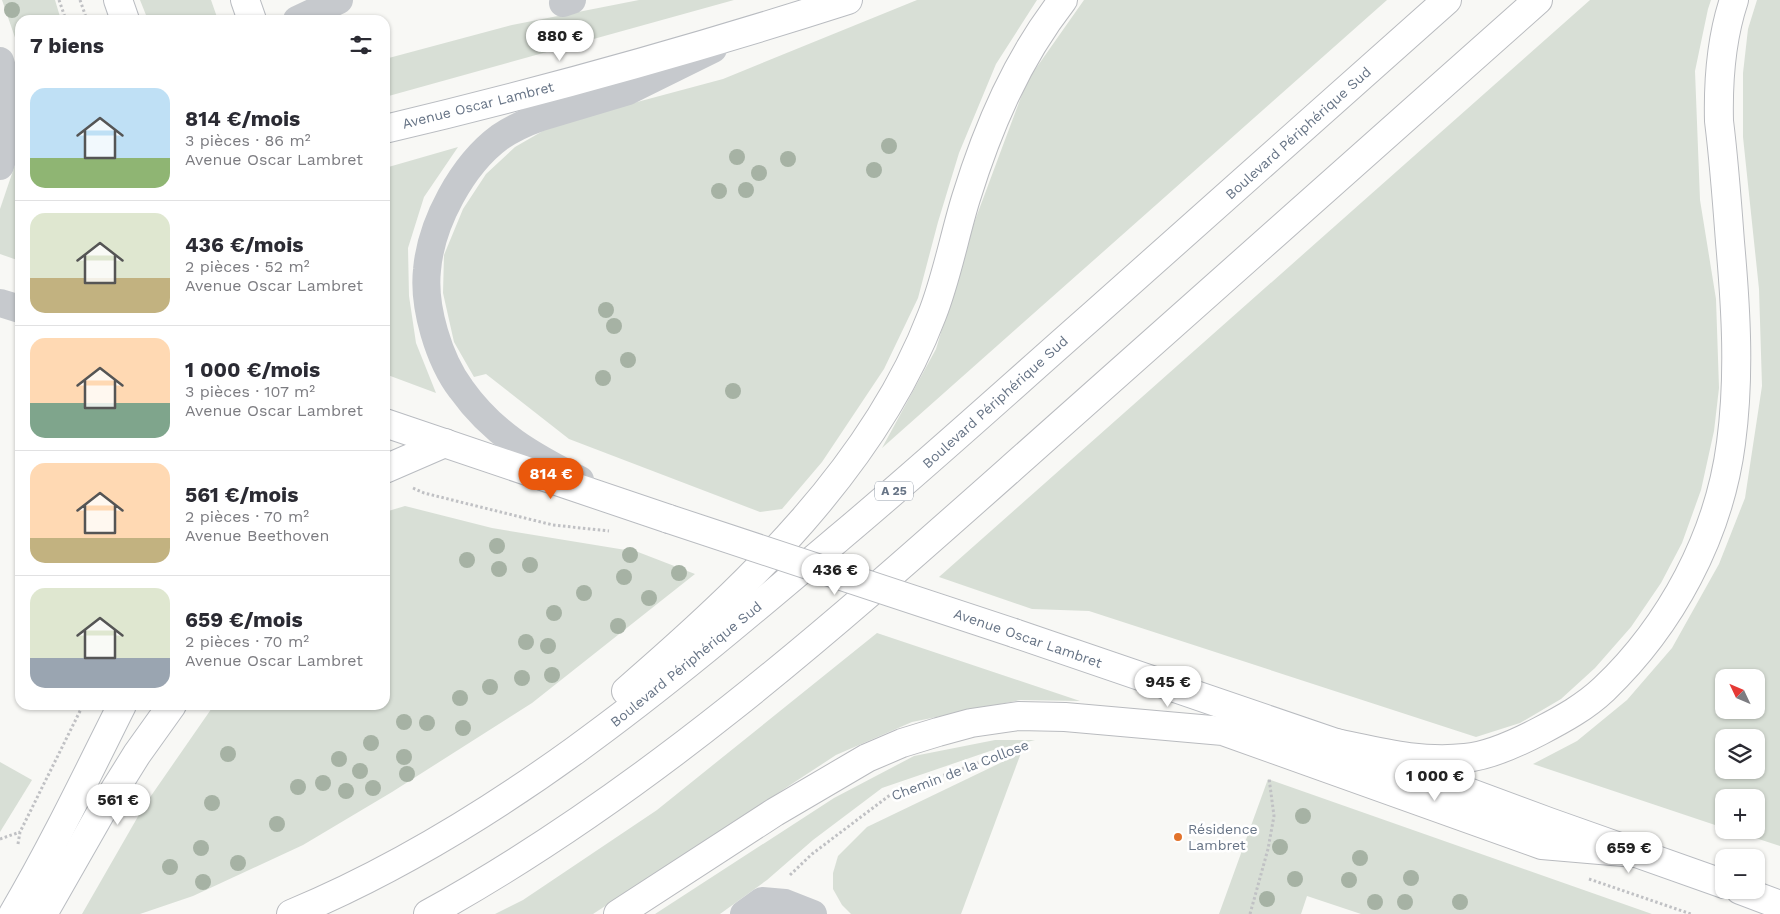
<!DOCTYPE html>
<html lang="fr">
<meta charset="utf-8">
<style>
:root{--surface:#fff;--page:#f2f2f3;--text:#2b2b33;--muted:#7c7c81;--line:#e1e1e2;--accent:#ea580c}
body{margin:0;font-family:"Work Sans",sans-serif;background:var(--page);color:var(--text);height:100vh;display:flex;flex-direction:column;font-size:19px;white-space:nowrap}
*{box-sizing:border-box;margin:0}
p{font-size:16px;color:var(--muted)}
.icon{flex:none;width:28px;height:28px;fill:none;stroke:currentColor;stroke-width:2;stroke-linecap:round;stroke-linejoin:round}
.map{position:relative;flex:1;overflow:hidden}
.panel{position:absolute;left:15px;top:15px;width:375px;height:695px;display:flex;flex-direction:column;background:var(--surface);border-radius:15px;box-shadow:0 1px 4px #0004}
.panel>*{flex:none}
.needle{width:32px;rotate:314deg}
.buttons{position:absolute;left:1715px;top:669px;display:grid;gap:10px}
.buttons a{display:grid;place-items:center;width:50px;height:50px;border-radius:10px;background:var(--surface);box-shadow:0 1px 4px #0004;font-size:25px}
.price{position:absolute;translate:-50% -42px;padding:0 11px;border-radius:18px;background:#fff;color:#222;font-size:16px;line-height:32px;filter:drop-shadow(0 1px 2px #0008)}
.price::after{content:'';position:absolute;left:50%;top:30px;width:15px;height:11px;margin-left:-8px;background:inherit;clip-path:polygon(0 0,100% 0,50% 100%)}
.price.on{background:var(--accent);color:#fff}
ul{padding:0;list-style:none}
li{display:flex;align-items:center;gap:15px;height:125px;padding:0 15px}
li+li{border-top:1px solid var(--line)}
li span{display:grid;place-items:center;flex:none;width:140px;height:100px;border-radius:15px;color:#555}
li>.icon{margin-inline-start:auto}
span .icon{width:60px;height:60px;fill:#fffc;stroke-width:1}
li b{font-size:21px}
h2{display:flex;justify-content:space-between;align-items:center;height:60px;padding:0 15px;font-size:21px}
.map>svg:first-child{display:block}
.green{fill:#d8dfd6;fill-rule:evenodd}
.lines{fill:none;stroke-linecap:round;stroke-linejoin:round}
.major-casing{stroke:#b9bcc1;stroke-width:30}
.highway-casing{stroke:#b9bbbf;stroke-width:30}
.path{stroke:#c0c1c4;stroke-width:3;stroke-dasharray:2.5 2.5;stroke-linecap:butt}
.minor{stroke:#c6c9cd;stroke-width:28}
.major{stroke:#fff;stroke-width:28}
.highway{stroke:#fff;stroke-width:28}
.major-bridge-casing{stroke:#b9bcc1;stroke-width:30;stroke-linecap:butt}
.major-bridge{stroke:#fff;stroke-width:28}
.tree{fill:#a6b2a4}
.poi-dot{fill:#e2732b;stroke:#fff;stroke-width:2}
.labels{text-anchor:middle;dominant-baseline:central;stroke-width:5;stroke-linejoin:round;paint-order:stroke}
.shield{fill:#fff;stroke:#959eaa;stroke-width:1}
.shield-label{font-size:12px;font-weight:bold;fill:#677486}
.street-label{font-size:14px;fill:#677486;stroke:#fff}
.poi-label{font-size:14px;fill:#677486;stroke:#fff;text-anchor:start}
</style>
<div class="map">
<svg width="1780" height="914" viewBox="0 0 1780 914">
<rect width="100%" height="100%" fill="#f8f8f5"/>
<!-- green -->
<g class="green">
<polygon points="2,0 55,0 61,20 20,20 20,52"/>
<polygon points="140,0 211,0 218,20 148,20"/>
<polygon points="639,0 734,0 385,97 385,59 512,25"/>
<polygon points="917,0 1037,0 996,64 959,153 938,222 918,298 884,369 822,462 782,509 760,512 569,439 486,374 474,377 454,342 443,293 444,255 463,209 486,174 515,147 555,124 723,79"/>
<polygon points="1084,0 1387,0 882,448 936,349 974,223 1027,81"/>
<polygon points="1590,0 1711,0 1708,9 1695,71 1700,200 1716,299 1719,388 1714,431 1701,490 1682,543 1661,583 1631,627 1595,668 1561,699 1520,723 1476,737 1089,611 1032,609 939,577"/>
<path d="M1757 0H1780V846L1731 830H1756V798H1724V828L1533 764 1577 741 1627 700 1672 648 1719 564 1745 498 1762 386 1759 289 1743 137V73L1748 29ZM1724 678H1756V710H1724ZM1724 738H1756V770H1724Z"/>
<polygon points="458,147 424,197 408,248 409,296 416,343 436,393 385,374 385,168"/>
<polygon points="20,150 20,261 0,254 0,209"/>
<polygon points="405,506 492,528 638,552 695,574 532,703 392,792 303,845 193,896 140,914 82,914 144,806 214,705 385,705 385,512"/>
<polygon points="877,633 1080,701 1020,700 912,722 836,755 593,914 495,914 523,900 657,810"/>
<polygon points="995,740 1035,740 990,751 882,788 813,840 767,880 720,914 655,914 834,798 914,756"/>
<polygon points="1021,753 961,914 851,914 842,905 833,889 833,873 838,856 867,827"/>
<polygon points="0,762 32,780 0,832"/>
<polygon points="1268,779 1652,914 1361,914 1307,896 1301,914 1219,914"/>
</g>
<g class="lines">
<defs>
<g id="major">
<polyline points="118,0 125,20"/>
<polyline points="245,0 252,20"/>
<path d="M385 129C541 92 695 49 848 0"/>
<polyline points="385,423 669,519"/>
<polyline points="385,469 445,443"/>
<polyline points="1014,633 1336,743 1549,822 1724,884"/>
<polyline points="1740,890 1780,905"/>
<path d="M13 914C53 846 87 775 122 705"/>
<polyline points="43,914 104,807 137,754 172,705"/>
</g>
<g id="highway">
<path d="M626 691C746 587 874 467 932 315 947 277 954 237 966 198 988 127 1017 59 1063 0"/>
<path d="M1336 743C1380 752 1420 763 1465 758 1489 756 1519 742 1540 731 1563 719 1585 707 1604 689 1671 625 1719 536 1731 443 1740 376 1736 309 1730 242 1727 201 1724 161 1719 121 1718 80 1721 39 1734 0"/>
<path d="M291 914C498 828 671 680 840 537 926 465 1008 390 1092 316 1210 211 1329 105 1447 0"/>
<path d="M428 914C649 792 837 623 1024 457 1195 305 1367 152 1538 0"/>
<polyline points="618,914 775,812 867,758 902,743 938,732 971,723 1018,716 1065,717 1223,731 1542,845 1635,853"/>
</g>
</defs>
<!-- major casing -->
<use href="#major" class="major-casing"/>
<!-- highway casing -->
<use href="#highway" class="highway-casing"/>
<!-- path -->
<g class="path">
<polyline points="59,0 66,20"/>
<polyline points="80,0 87,20"/>
<polyline points="413,488 424,493 553,525 609,531"/>
<polyline points="0,839 20,832"/>
<polyline points="18,844 20,832 83,705"/>
<polyline points="790,875 812,854 890,795 1024,746"/>
<polyline points="1589,879 1691,914"/>
<polyline points="1250,914 1268,849 1274,816 1269,778"/>
</g>
<!-- minor -->
<g class="minor">
<polyline points="563,3 572,0"/>
<polyline points="297,20 339,0"/>
<path d="M0 61C13 99 14 128 0 166"/>
<polyline points="0,303 20,309"/>
<path d="M580 480C532 456 493 434 461 389 439 360 423 307 427 270 431 223 462 165 500 137 513 128 527 122 541 117L628 91 713 49"/>
<polyline points="744,914 762,901 785,903 813,914"/>
</g>
<!-- major -->
<use href="#major" class="major"/>
<!-- highway -->
<use href="#highway" class="highway"/>
<defs>
<polyline id="major-bridge" points="669,519 1014,633"/>
</defs>
<!-- major-bridge casing -->
<use href="#major-bridge" class="major-bridge-casing"/>
<!-- major-bridge -->
<use href="#major-bridge" class="major-bridge"/>
</g>
<!-- trees -->
<g class="tree">
<circle cx="12" cy="10" r="8"/>
<circle cx="889" cy="146" r="8"/>
<circle cx="737" cy="157" r="8"/>
<circle cx="788" cy="159" r="8"/>
<circle cx="874" cy="170" r="8"/>
<circle cx="759" cy="173" r="8"/>
<circle cx="746" cy="190" r="8"/>
<circle cx="719" cy="191" r="8"/>
<circle cx="606" cy="310" r="8"/>
<circle cx="614" cy="326" r="8"/>
<circle cx="628" cy="360" r="8"/>
<circle cx="603" cy="378" r="8"/>
<circle cx="733" cy="391" r="8"/>
<circle cx="497" cy="546" r="8"/>
<circle cx="630" cy="555" r="8"/>
<circle cx="467" cy="560" r="8"/>
<circle cx="530" cy="565" r="8"/>
<circle cx="499" cy="569" r="8"/>
<circle cx="679" cy="573" r="8"/>
<circle cx="624" cy="577" r="8"/>
<circle cx="584" cy="593" r="8"/>
<circle cx="649" cy="598" r="8"/>
<circle cx="554" cy="613" r="8"/>
<circle cx="618" cy="626" r="8"/>
<circle cx="526" cy="642" r="8"/>
<circle cx="548" cy="646" r="8"/>
<circle cx="552" cy="675" r="8"/>
<circle cx="522" cy="678" r="8"/>
<circle cx="490" cy="687" r="8"/>
<circle cx="460" cy="698" r="8"/>
<circle cx="404" cy="722" r="8"/>
<circle cx="427" cy="723" r="8"/>
<circle cx="463" cy="728" r="8"/>
<circle cx="371" cy="743" r="8"/>
<circle cx="228" cy="754" r="8"/>
<circle cx="404" cy="757" r="8"/>
<circle cx="339" cy="759" r="8"/>
<circle cx="360" cy="771" r="8"/>
<circle cx="407" cy="774" r="8"/>
<circle cx="323" cy="783" r="8"/>
<circle cx="298" cy="787" r="8"/>
<circle cx="373" cy="788" r="8"/>
<circle cx="346" cy="791" r="8"/>
<circle cx="212" cy="803" r="8"/>
<circle cx="1303" cy="816" r="8"/>
<circle cx="277" cy="824" r="8"/>
<circle cx="1280" cy="847" r="8"/>
<circle cx="201" cy="848" r="8"/>
<circle cx="1360" cy="858" r="8"/>
<circle cx="238" cy="863" r="8"/>
<circle cx="170" cy="867" r="8"/>
<circle cx="1411" cy="878" r="8"/>
<circle cx="1295" cy="879" r="8"/>
<circle cx="1349" cy="880" r="8"/>
<circle cx="203" cy="882" r="8"/>
<circle cx="1267" cy="899" r="8"/>
<circle cx="1375" cy="902" r="8"/>
<circle cx="1405" cy="902" r="8"/>
<circle cx="1460" cy="902" r="8"/>
</g>
<!-- markers -->
<circle class="poi-dot" cx="1178" cy="837" r="5"/>
<g class="labels">
<!-- shield labels -->
<rect class="shield" x="875" y="481.5" width="38" height="19" rx="4"/>
<g class="shield-label">
<text x="894" y="491">A 25</text>
</g>
<!-- street labels -->
<g class="street-label">
<text transform="translate(478 105) rotate(-14)">Avenue Oscar Lambret</text>
<text transform="translate(1298 133) rotate(-42)">Boulevard Périphérique Sud</text>
<text transform="translate(995 402) rotate(-42)">Boulevard Périphérique Sud</text>
<text transform="translate(1028 638) rotate(19)">Avenue Oscar Lambret</text>
<text transform="translate(686 664) rotate(-39)">Boulevard Périphérique Sud</text>
<text transform="translate(960 770) rotate(-21)">Chemin de la Collose</text>
</g>
<!-- poi labels -->
<g class="poi-label">
<text x="1188" y="829">Résidence<tspan x="1188" dy="16">Lambret</tspan></text>
</g>
</g>
</svg>
<div class="buttons">
<a><svg class="needle" viewBox="-14 -14 28 28"><path d="M0-13l5 13h-10z" fill="#e53935"/><path d="M0 13l5-13h-10z" fill="#7c7c81"/></svg></a>
<a><svg class="icon" aria-label="layers" viewBox="0 0 24 24"><path d="M12 4l9 5-9 5-9-5zM3 14l9 5 9-5"/></svg></a>
<a>+</a>
<a>−</a>
</div>
<b class="price" style="left:560px;top:62px">880 €</b>
<b class="price on" style="left:551px;top:500px">814 €</b>
<b class="price" style="left:835px;top:596px">436 €</b>
<b class="price" style="left:1168px;top:708px">945 €</b>
<b class="price" style="left:1435px;top:802px">1 000 €</b>
<b class="price" style="left:118px;top:826px">561 €</b>
<b class="price" style="left:1629px;top:874px">659 €</b>
<section class="panel">
<h2>7 biens<svg class="icon" aria-label="filters" viewBox="0 0 24 24"><path d="M4 7h16M4 17h16"/><circle cx="9" cy="7" r="2"/><circle cx="15" cy="17" r="2"/></svg></h2>
<ul>
<li><span style="background:linear-gradient(#bfe0f5 70%,#8fb573 0)"><svg class="icon" aria-label="home" viewBox="0 0 24 24"><path d="M3 11l9-7 9 7M6 9v11h12V9"/></svg></span><div><b>814 €/mois</b><p>3 pièces · 86 m²</p><p>Avenue Oscar Lambret</p></div></li>
<li><span style="background:linear-gradient(#dfe7d0 65%,#c2b280 0)"><svg class="icon" aria-label="home" viewBox="0 0 24 24"><path d="M3 11l9-7 9 7M6 9v11h12V9"/></svg></span><div><b>436 €/mois</b><p>2 pièces · 52 m²</p><p>Avenue Oscar Lambret</p></div></li>
<li><span style="background:linear-gradient(#ffd9b3 65%,#7fa58c 0)"><svg class="icon" aria-label="home" viewBox="0 0 24 24"><path d="M3 11l9-7 9 7M6 9v11h12V9"/></svg></span><div><b>1 000 €/mois</b><p>3 pièces · 107 m²</p><p>Avenue Oscar Lambret</p></div></li>
<li><span style="background:linear-gradient(#ffd9b3 75%,#c2b280 0)"><svg class="icon" aria-label="home" viewBox="0 0 24 24"><path d="M3 11l9-7 9 7M6 9v11h12V9"/></svg></span><div><b>561 €/mois</b><p>2 pièces · 70 m²</p><p>Avenue Beethoven</p></div></li>
<li><span style="background:linear-gradient(#dfe7d0 70%,#9aa5b1 0)"><svg class="icon" aria-label="home" viewBox="0 0 24 24"><path d="M3 11l9-7 9 7M6 9v11h12V9"/></svg></span><div><b>659 €/mois</b><p>2 pièces · 70 m²</p><p>Avenue Oscar Lambret</p></div></li>
</ul>
</section>
</div>
